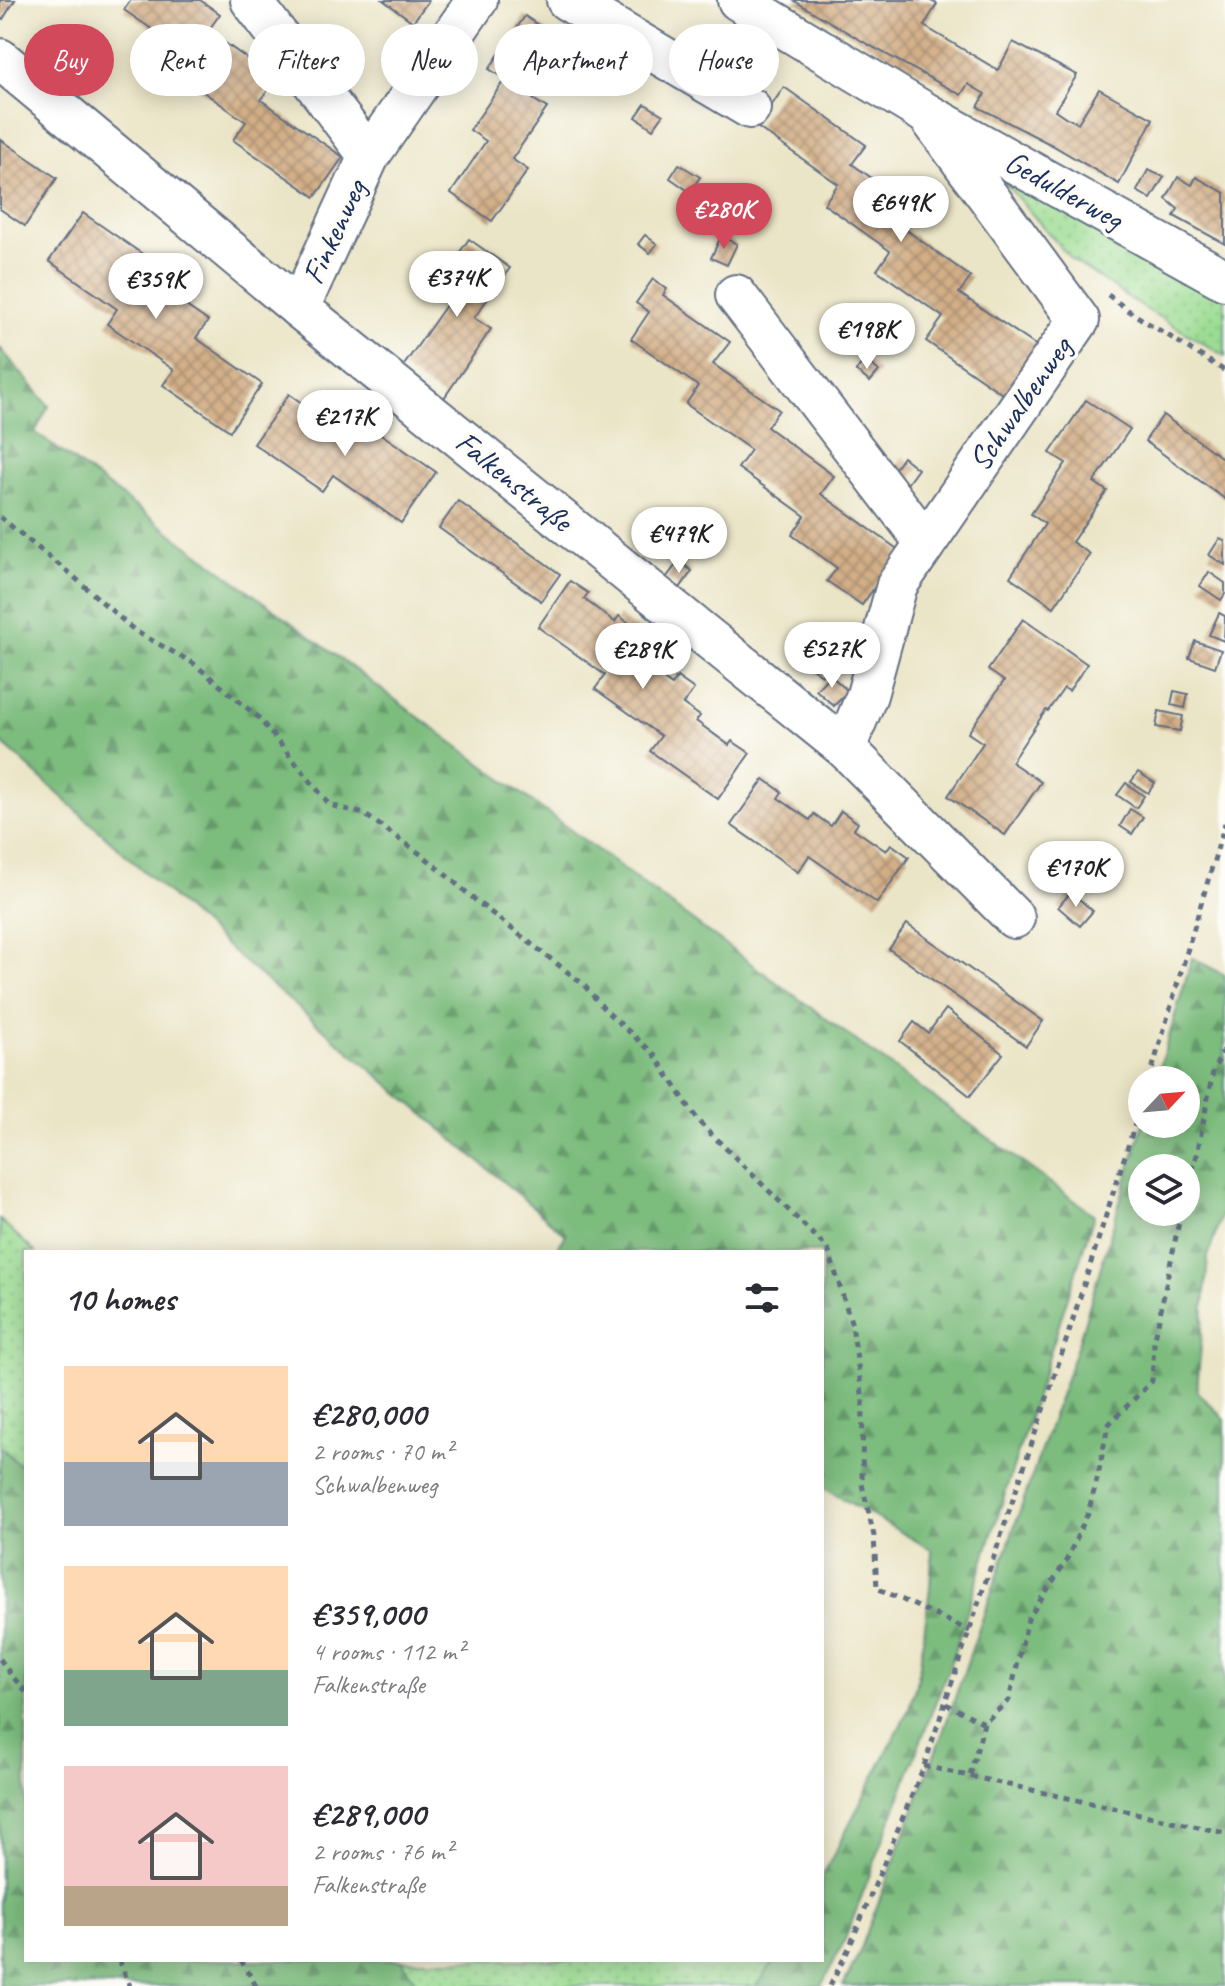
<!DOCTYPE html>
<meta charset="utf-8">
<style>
:root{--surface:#fff;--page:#f7f7f7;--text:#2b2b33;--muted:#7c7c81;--accent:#d1495b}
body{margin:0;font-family:Caveat,sans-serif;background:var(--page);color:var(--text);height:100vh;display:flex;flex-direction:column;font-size:30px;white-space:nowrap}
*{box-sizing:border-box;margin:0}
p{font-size:26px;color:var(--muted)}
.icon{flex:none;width:44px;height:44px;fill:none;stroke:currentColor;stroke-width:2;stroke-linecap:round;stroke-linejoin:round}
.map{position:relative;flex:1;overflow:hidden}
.side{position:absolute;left:24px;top:1250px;width:800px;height:712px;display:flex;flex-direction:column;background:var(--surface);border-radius:0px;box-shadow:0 4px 20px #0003}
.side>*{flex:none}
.hud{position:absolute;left:24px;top:24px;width:800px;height:72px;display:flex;gap:16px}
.needle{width:52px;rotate:64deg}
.fabs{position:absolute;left:1128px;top:1066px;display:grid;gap:16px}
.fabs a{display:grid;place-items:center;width:72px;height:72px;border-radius:50%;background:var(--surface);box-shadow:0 4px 20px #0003;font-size:40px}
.price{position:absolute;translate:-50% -68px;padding:0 18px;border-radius:28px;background:#fff;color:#222;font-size:26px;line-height:52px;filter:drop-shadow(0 2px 4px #0008)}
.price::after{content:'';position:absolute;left:50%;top:48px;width:24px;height:18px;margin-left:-12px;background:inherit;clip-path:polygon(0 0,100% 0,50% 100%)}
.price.current{background:var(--accent);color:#fff}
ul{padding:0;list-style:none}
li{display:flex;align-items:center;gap:24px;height:200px;padding:0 40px}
li span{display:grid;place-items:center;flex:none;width:224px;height:160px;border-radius:0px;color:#555}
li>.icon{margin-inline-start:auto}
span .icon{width:96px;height:96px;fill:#fffc;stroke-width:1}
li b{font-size:34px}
h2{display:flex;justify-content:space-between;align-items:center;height:96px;padding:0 40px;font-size:34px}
.pill{padding:0 28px;border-radius:36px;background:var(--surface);box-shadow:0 4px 20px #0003;font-size:28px;line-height:72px}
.pill.current{background:var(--accent);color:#fff}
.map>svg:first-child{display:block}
.green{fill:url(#green-dots);stroke:#5b8678;stroke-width:2}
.forest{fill:url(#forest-firs);stroke:#4c766e;stroke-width:2;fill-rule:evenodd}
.building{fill:url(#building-cross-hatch)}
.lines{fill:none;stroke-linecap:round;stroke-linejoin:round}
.minor-casing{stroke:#646f83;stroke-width:44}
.path{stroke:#646f83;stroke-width:5;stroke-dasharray:6 6;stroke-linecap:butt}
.minor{stroke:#fff;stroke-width:40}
.labels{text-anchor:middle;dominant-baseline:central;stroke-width:7;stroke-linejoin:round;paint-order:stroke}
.street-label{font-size:32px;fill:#1b2f5e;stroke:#fdfcf7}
</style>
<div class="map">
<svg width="1225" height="1986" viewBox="0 0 1225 1986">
<defs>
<pattern id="green-dots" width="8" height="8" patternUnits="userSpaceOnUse" patternTransform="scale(2)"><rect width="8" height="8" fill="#9bdc93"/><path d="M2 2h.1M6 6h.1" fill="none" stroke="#85bd81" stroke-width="1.8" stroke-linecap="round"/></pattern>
<pattern id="forest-firs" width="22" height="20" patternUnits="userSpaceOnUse" patternTransform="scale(2)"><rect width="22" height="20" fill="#7cbc7d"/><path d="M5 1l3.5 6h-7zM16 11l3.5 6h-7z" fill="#65996a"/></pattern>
<pattern id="building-cross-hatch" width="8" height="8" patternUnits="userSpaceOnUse" patternTransform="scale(2)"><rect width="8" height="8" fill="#d3af87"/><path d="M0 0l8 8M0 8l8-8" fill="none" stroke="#aa8f72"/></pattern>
</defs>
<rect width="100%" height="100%" fill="#fdfcf7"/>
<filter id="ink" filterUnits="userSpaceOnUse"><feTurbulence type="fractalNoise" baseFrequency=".0125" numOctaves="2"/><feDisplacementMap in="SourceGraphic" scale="16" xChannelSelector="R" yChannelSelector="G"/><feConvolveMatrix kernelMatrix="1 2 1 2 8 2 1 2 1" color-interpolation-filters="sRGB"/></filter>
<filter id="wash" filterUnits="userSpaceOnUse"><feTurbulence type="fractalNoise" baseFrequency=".006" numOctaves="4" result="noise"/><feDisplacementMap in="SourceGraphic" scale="32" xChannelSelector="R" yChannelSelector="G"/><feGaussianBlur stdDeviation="1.8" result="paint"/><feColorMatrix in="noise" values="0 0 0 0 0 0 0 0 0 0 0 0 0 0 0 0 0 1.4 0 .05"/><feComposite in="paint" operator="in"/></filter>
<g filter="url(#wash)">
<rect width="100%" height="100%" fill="#ebe5c7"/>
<!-- green -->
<g class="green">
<polygon points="971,144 1225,288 1225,356 1139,305 1071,259"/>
<polygon points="0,1220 35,1252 26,1252 26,1472 0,1446"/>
<polygon points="402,1960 775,1960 756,1986 418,1986"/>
</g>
<!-- forest -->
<g class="forest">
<polygon points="0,348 49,406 35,432 701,927 1094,1215 952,1659 844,1942 821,1986 756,1986 775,1960 822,1960 822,1877 908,1711 918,1678 930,1588 932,1550 822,1487 822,1252 555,1252 566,1235 243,961 0,741"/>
<path d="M1192 958 1225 975V1203L1208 1257 1197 1391 1225 1420V1986H843L860 1951 943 1732 1078 1344 1143 1124H1186V1080H1156ZM1186 1168V1212H1142V1168Z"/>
<polygon points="0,1446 26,1472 26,1960 402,1960 418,1986 0,1986"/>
</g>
<g id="blocks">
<!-- building -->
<g class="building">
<polygon points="0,0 15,0 3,19 0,17"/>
<polygon points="131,0 200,0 220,14 208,31 276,79 261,100 343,157 315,197 233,140 246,122 178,74 191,56 124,10"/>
<polygon points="383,0 429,0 413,22"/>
<polygon points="793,0 929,0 937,4 924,26 998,70 1013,42 1077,75 1055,110 1067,118 1078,123 1099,89 1153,119 1119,184 1052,145 978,107 985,94 968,84 961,95 867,44"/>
<polygon points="525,16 569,46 533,99 547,108 512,159 528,170 492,221 451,193 486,141 470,130 505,79 489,69"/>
<polygon points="784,87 866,145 852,164 918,211 905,229 971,277 959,293 1038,347 1004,395 926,341 943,317 877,270 890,251 824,204 838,184 757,127"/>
<polygon points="645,104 663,115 653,129 636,117"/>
<polygon points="0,139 57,178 25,226 0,209"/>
<polygon points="679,164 700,177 690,192 670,178"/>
<polygon points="1148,170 1164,177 1151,199 1137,191"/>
<polygon points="1178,177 1192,185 1196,177 1225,193 1225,244 1174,216 1178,209 1166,199"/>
<polygon points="83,213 151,260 141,275 208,321 196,338 262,384 230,431 163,385 174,370 107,324 117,309 49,261"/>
<polygon points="645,235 657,244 650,253 638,244"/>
<polygon points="721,236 737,244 727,265 711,258"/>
<polygon points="469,239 510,268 474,318 491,329 444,398 402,368 449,301 434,289"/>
<polygon points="653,279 667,289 663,295 730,342 713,364 779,410 767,427 834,476 821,494 900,551 862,605 827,581 837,568 792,535 805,516 738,468 751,450 686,404 698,386 631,339 649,312 636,303"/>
<polygon points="865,359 879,371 870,382 856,371"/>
<polygon points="289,394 356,441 368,425 436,472 401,523 333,475 322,491 254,444"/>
<polygon points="1086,400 1130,429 1094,482 1107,491 1072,542 1090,554 1054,607 1010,577 1045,524 1031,514 1066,463 1050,453"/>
<polygon points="1163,415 1225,460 1225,499 1145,441"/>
<polygon points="903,457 918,469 907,484 892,473"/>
<polygon points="458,501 560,574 541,601 439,528"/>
<polygon points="1220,538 1225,541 1225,565 1209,555"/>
<polygon points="679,561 692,571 680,588 666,578"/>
<polygon points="1209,572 1225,583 1225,594 1221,600 1200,586"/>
<polygon points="570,581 588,593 584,599 615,622 619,616 637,629 627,643 644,655 640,662 672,685 677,677 694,689 683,704 700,716 696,721 729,745 732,741 750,753 718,799 650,751 661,736 595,689 605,675 538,627"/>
<polygon points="1219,613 1225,616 1224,641 1209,635"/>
<polygon points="1023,619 1087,664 1069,691 1064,688 1048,711 1046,710 1011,762 1041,782 1005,835 948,796 983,743 968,733 1004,681 988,670"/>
<polygon points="1195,641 1221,650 1215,667 1189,658"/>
<polygon points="815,655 829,665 822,675 808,665"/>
<polygon points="830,675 848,691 834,706 816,690"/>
<polygon points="1174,691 1188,694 1185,708 1171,705"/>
<polygon points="1159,711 1183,716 1180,731 1156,727"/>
<polygon points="1138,772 1155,783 1148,793 1131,782"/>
<polygon points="764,779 782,792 778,798 810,820 814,814 831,826 841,811 858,823 854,829 886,851 891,844 909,857 877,903 809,856 798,872 731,825"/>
<polygon points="1126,783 1144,796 1136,808 1117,795"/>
<polygon points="1130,809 1143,817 1132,834 1120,826"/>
<polygon points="1071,892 1093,911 1080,926 1058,907"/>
<polygon points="907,924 1043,1021 1026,1046 889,949"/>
<polygon points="946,1009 1003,1054 970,1096 900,1041 914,1022 928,1033"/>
</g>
</g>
</g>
<g filter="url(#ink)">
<use href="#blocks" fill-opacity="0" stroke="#646f83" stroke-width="2"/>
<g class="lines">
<defs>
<g id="minor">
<polyline points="251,0 369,156"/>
<polyline points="567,0 750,108"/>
<polyline points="738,0 927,114 1225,280"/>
<polyline points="0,59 299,308 845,748 1014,918"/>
<polyline points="736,295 925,542"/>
<polyline points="299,308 369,156 477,0"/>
<polyline points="845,748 867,695 897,585 1079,320 927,114"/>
</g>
</defs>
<!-- minor casing -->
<use href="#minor" class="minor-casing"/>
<!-- path -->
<g class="path">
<polyline points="1108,295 1132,313 1225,371"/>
<polyline points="0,517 74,577 135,631 193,663 258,717 330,805 364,814 426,858 480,904 583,984 605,1010 654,1054 699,1122 828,1249 852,1325 863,1400 862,1484 874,1536 877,1588 970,1631"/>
<polyline points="1149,1080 1225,823"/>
<polyline points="1186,1194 1197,1155 1213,1071 1224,1049 1225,1036"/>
<polyline points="0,1659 11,1675 26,1692"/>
<polyline points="946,1704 984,1723 1009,1700 1028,1619 1066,1561 1088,1513 1098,1476 1108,1425 1152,1381 1154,1343 1181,1212"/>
<polyline points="924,1766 1225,1833"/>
<polyline points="970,1775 984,1723"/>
<polyline points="119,1960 130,1986"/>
<polyline points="241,1960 256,1986"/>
<polyline points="830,1986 849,1948 924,1766 1066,1341 1142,1102"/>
</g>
<!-- minor -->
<use href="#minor" class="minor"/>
</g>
</g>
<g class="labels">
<!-- street labels -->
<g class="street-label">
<text transform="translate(1064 190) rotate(29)">Gedulderweg</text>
<text transform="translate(334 232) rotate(-65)">Finkenweg</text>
<text transform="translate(1020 404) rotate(-55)">Schwalbenweg</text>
<text transform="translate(514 481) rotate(39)">Falkenstraße</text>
</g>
</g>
</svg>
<div class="fabs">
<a><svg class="needle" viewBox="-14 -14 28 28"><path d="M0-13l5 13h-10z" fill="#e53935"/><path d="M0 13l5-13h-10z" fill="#7c7c81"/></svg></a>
<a><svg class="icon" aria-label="layers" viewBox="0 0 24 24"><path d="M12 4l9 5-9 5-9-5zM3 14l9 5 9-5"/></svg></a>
</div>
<b class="price" style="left:901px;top:244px">€649K</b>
<b class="price current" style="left:724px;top:251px">€280K</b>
<b class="price" style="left:457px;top:319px">€374K</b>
<b class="price" style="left:156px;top:321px">€359K</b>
<b class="price" style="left:867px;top:371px">€198K</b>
<b class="price" style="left:345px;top:458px">€217K</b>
<b class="price" style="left:679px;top:575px">€479K</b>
<b class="price" style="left:832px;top:690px">€527K</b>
<b class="price" style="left:643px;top:691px">€289K</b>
<b class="price" style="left:1076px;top:909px">€170K</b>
<div class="hud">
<a class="pill current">Buy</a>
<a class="pill">Rent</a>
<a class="pill">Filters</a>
<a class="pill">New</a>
<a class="pill">Apartment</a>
<a class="pill">House</a>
</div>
<section class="side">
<h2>10 homes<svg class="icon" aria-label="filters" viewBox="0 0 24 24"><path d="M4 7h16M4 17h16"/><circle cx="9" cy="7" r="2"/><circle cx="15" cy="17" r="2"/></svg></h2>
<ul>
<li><span style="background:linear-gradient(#ffd9b3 60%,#9aa5b1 0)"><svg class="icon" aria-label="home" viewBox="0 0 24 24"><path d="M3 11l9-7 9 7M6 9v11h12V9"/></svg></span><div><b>€280,000</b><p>2 rooms · 70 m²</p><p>Schwalbenweg</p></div></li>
<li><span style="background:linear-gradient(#ffd9b3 65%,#7fa58c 0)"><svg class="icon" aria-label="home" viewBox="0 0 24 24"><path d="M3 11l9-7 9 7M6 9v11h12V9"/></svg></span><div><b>€359,000</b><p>4 rooms · 112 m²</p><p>Falkenstraße</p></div></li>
<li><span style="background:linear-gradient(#f6c9c9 75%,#b9a48a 0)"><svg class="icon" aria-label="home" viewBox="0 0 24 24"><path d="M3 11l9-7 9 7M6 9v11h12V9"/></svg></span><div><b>€289,000</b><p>2 rooms · 76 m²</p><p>Falkenstraße</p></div></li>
</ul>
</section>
</div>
